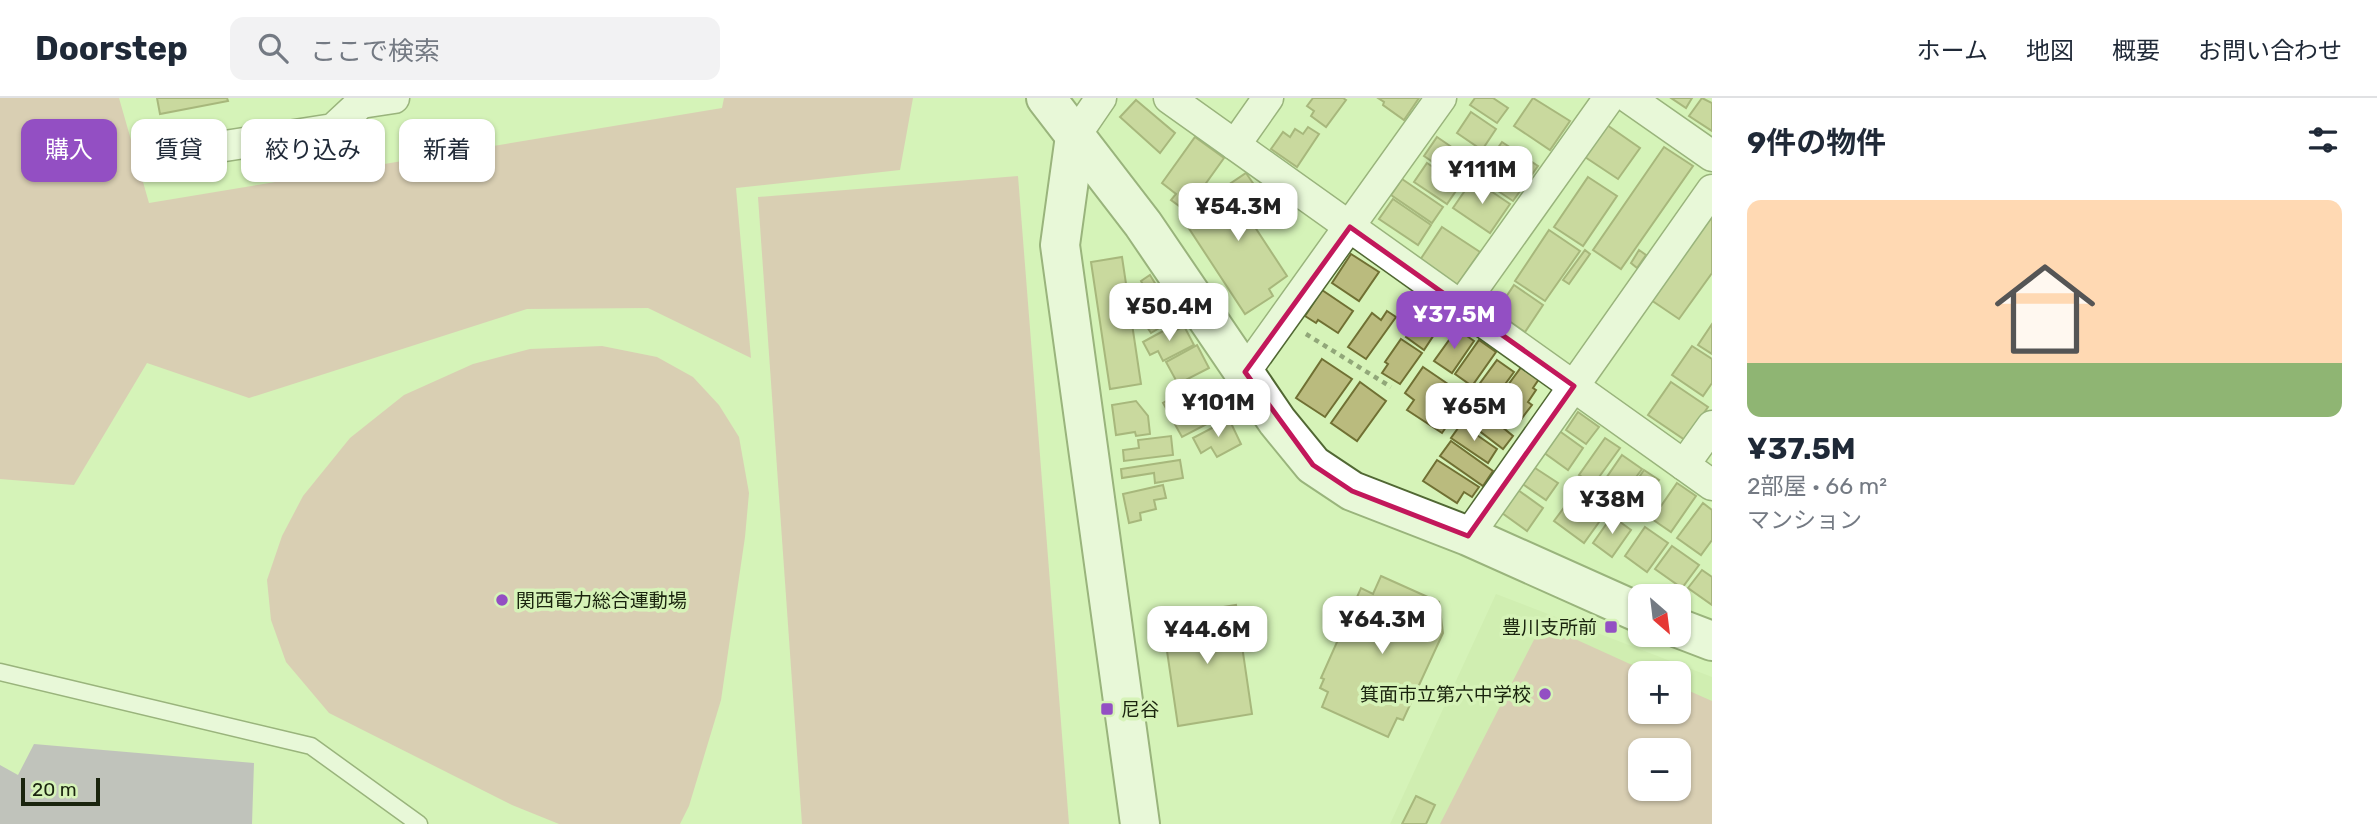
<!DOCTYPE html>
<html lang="ja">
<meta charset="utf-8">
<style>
:root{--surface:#fff;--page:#f2f2f3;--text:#1f2937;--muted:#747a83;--line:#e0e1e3;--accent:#934fc3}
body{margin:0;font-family:Rubik,"Noto Sans JP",sans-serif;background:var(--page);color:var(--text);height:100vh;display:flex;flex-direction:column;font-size:26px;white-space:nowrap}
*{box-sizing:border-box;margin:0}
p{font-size:23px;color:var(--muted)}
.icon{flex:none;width:38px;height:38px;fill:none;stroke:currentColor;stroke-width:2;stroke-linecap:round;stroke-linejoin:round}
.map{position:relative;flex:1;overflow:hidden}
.side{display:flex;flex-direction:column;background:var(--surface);width:665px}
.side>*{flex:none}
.guide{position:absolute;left:21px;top:21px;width:665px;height:63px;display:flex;gap:14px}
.needle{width:46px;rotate:152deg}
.tools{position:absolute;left:1628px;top:486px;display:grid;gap:14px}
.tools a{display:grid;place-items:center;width:63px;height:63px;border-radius:14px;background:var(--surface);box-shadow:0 2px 5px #0004;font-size:35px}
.scale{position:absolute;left:21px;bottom:18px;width:79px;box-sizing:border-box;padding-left:7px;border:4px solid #1a240e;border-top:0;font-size:19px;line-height:24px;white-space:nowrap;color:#1a240e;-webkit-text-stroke:5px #d6f3b8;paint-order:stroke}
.price{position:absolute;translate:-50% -60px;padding:0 16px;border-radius:14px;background:#fff;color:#222;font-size:23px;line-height:46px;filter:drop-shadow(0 2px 4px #0008)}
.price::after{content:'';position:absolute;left:50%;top:42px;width:21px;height:16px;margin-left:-10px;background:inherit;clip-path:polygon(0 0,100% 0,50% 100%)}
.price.active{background:var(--accent);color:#fff}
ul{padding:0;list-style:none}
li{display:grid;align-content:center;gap:14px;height:371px;padding:0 35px}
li+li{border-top:2px solid var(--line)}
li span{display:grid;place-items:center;height:217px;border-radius:14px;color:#555}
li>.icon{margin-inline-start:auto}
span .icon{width:126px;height:126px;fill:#fffc;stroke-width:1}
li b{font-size:30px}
h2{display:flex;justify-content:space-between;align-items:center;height:84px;padding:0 35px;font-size:30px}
.pill{padding:0 24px;border-radius:14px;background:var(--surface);box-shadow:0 2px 5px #0004;font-size:24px;line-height:63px}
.pill.active{background:var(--accent);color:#fff}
header{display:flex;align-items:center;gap:42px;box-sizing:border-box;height:98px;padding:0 35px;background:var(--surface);border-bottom:2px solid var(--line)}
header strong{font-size:33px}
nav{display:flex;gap:38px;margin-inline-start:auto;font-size:24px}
.search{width:490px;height:63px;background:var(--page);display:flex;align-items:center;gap:18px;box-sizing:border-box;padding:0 24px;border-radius:14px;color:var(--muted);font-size:26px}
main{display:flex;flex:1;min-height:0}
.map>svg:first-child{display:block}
.built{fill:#c9e9a8;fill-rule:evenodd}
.green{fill:#dda5ad;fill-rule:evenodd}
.water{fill:#a78bbf}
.building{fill:#babb7e;stroke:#707033;stroke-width:2}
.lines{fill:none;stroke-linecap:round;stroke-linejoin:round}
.lane-casing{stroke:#516833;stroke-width:19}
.street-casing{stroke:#516833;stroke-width:33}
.secondary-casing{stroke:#516833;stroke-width:42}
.path{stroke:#91a779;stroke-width:4.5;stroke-dasharray:5 5;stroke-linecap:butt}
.lane{stroke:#fff;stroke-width:16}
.street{stroke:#fff;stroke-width:30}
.secondary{stroke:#fff;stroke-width:38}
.marked{fill:none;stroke:#c2185b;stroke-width:5;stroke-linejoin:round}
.poi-dot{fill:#934fc3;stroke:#d6f3b8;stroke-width:2.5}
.labels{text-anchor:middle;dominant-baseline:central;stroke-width:7;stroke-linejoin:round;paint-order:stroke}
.poi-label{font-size:19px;fill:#1a240e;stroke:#d6f3b8;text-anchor:start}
</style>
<header>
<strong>Doorstep</strong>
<div class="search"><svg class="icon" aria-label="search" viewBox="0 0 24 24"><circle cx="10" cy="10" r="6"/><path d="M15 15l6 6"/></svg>ここで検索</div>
<nav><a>ホーム</a><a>地図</a><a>概要</a><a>お問い合わせ</a></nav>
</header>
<main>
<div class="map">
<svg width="1712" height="726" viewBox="0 0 1712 726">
<rect width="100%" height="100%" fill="#d6f3b8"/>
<!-- built -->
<path class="built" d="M1496 496 1712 579V726H1390ZM1640 576H1678V614H1640ZM1640 653H1678V691H1640Z"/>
<!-- green -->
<g class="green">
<polygon points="0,0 119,0 149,105 722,10 724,0 913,0 900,72 736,90 751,260 648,210 527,211 249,300 147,265 74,387 0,381"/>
<polygon points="1018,78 1069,726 802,726 758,99"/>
<polygon points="602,248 657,259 693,279 719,307 739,339 749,395 745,439 721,602 689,708 680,726 559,726 512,707 329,615 286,564 271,522 267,482 282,438 303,398 350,340 404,297 473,266 530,251"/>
<path d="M1542 526 1652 576H1640V614H1678V588L1712 603V726H1440ZM1640 653H1678V691H1640Z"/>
</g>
<!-- water -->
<polygon class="water" points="34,646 254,665 252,726 0,726 0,667 18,677"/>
<!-- building -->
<g class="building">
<polygon points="157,0 227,0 228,3 160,16"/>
<polygon points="1313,0 1343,0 1346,2 1326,29 1311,18 1314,13 1307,8"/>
<polygon points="1378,0 1419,0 1404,22 1383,7 1384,4"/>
<polygon points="1475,0 1493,0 1508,10 1497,25 1470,7"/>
<polygon points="1533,0 1570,23 1550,52 1514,28"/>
<polygon points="1671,0 1692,0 1686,10"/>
<polygon points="1702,0 1712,5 1712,33 1689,18"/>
<polygon points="1136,2 1175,35 1160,55 1120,19"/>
<polygon points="1471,14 1496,31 1482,52 1457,35"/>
<polygon points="1607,27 1640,50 1618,81 1585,59"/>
<polygon points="1308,29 1319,36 1297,69 1271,51 1283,34 1290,39 1295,31 1303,36"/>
<polygon points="1195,39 1224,60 1186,113 1171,102 1176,96 1162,85"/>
<polygon points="1437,39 1475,65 1462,84 1424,58"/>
<polygon points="1502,44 1538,68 1513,103 1477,79"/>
<polygon points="1664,49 1693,68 1621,171 1593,152"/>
<polygon points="1427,65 1460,87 1447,106 1414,84"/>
<polygon points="1246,75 1268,107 1249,120 1287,178 1269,191 1273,198 1245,216 1186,126 1206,113 1200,106"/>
<polygon points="1588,79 1617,98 1583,148 1554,129"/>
<polygon points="1402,81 1443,109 1432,125 1391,97"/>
<polygon points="1473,81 1510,106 1490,135 1453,110"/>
<polygon points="1393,101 1431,127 1418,147 1379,121"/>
<polygon points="1712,115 1712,175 1679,221 1651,202"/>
<polygon points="1442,129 1480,154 1457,187 1420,162"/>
<polygon points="1549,132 1580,153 1545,203 1515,183"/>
<polygon points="1585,152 1590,156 1569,186 1563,182"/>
<polygon points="1639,152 1646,157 1637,170 1631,165"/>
<polygon points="1351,156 1379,174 1359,203 1332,185"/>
<polygon points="1122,159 1141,286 1110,291 1091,164"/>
<polygon points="1150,177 1176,220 1151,235 1143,223 1147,220 1141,206 1146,203 1141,196 1146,192 1141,183"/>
<polygon points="1514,187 1543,207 1525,234 1496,214"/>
<polygon points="1322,192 1353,213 1338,235 1318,222 1316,225 1305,218"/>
<polygon points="1425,211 1443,223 1424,252 1406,239"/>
<polygon points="1387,213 1396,219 1366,261 1348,249 1372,215 1381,222"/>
<polygon points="1712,226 1712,256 1698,247"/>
<polygon points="1184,228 1194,247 1163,263 1158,253 1150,257 1143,244 1165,232 1167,237"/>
<polygon points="1457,231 1474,243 1452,275 1434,263"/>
<polygon points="1401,241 1422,255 1400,286 1382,275 1388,266 1385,264"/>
<polygon points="1479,242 1496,254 1472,288 1455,276"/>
<polygon points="1197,247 1209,270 1178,286 1166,264"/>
<polygon points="1692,248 1712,261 1712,285 1703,298 1672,277"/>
<polygon points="1322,261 1352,281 1325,319 1296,300"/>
<polygon points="1497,262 1514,274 1492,304 1475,292"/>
<polygon points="1522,268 1539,281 1533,290 1536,292 1528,304 1532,307 1519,324 1494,306"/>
<polygon points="1423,269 1467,299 1442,335 1407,312 1414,302 1405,295"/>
<polygon points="1202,283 1213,304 1220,300 1228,315 1182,339 1163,305"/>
<polygon points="1360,284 1386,303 1357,343 1331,325"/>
<polygon points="1671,284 1708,309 1685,342 1648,317"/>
<polygon points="1136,303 1148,318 1150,336 1136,338 1135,334 1116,337 1112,307"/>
<polygon points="1479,304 1505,323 1501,328 1513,338 1503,351 1465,322"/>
<polygon points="1578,314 1599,329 1586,346 1566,332"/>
<polygon points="1229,321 1241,346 1217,359 1211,349 1201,355 1193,340"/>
<polygon points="1461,326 1497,351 1488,365 1451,340"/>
<polygon points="1558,332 1583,350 1568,372 1543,354"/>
<polygon points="1171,338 1173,357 1124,363 1123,352 1139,350 1138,342"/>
<polygon points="1605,340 1620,350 1594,386 1579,377"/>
<polygon points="1451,343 1493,373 1483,388 1440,358"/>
<polygon points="1622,357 1642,371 1617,405 1606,398 1611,392 1602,386"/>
<polygon points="1180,362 1183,380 1155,385 1154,375 1122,380 1121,371"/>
<polygon points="1437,362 1479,389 1472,399 1464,394 1457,405 1423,383"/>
<polygon points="1532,368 1558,385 1546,402 1521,385"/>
<polygon points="1644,372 1659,382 1650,394 1655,397 1639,421 1620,408"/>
<polygon points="1677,385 1696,398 1671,434 1652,421"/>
<polygon points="1163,387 1166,400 1154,402 1156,411 1140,415 1141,422 1129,425 1123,396"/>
<polygon points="1518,392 1543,410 1527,433 1502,415"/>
<polygon points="1577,392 1607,413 1584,445 1554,423"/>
<polygon points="1703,405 1712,412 1712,442 1701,457 1677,440"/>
<polygon points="1612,418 1631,432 1612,459 1593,445"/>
<polygon points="1645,429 1668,445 1647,474 1625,458"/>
<polygon points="1672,448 1699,467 1682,490 1655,471"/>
<polygon points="1702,472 1712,479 1712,507 1688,490"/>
<polygon points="1381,478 1439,504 1443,535 1403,622 1397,620 1388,639 1322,609 1328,594 1320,590 1324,581 1321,580 1361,490 1373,496"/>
<polygon points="1236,507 1252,616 1178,628 1162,519"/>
<polygon points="1416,698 1435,707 1426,726 1402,726"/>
</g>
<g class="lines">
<defs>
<polyline id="lane" points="0,574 311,648 419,726"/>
<g id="street">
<polyline points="1169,0 1712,387"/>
<polyline points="1629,0 1712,58"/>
<polyline points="1075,38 1101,0"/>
<polyline points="1235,47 1268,0"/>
<polyline points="161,58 333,31 361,5 394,0"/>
<polyline points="1461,208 1609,0"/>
<polyline points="1245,274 1441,0"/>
<polyline points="1684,367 1712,328"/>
<polyline points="1468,438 1712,92"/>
</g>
<g id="secondary">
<polyline points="1046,0 1143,126 1277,323 1313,367 1352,393 1468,438 1640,515"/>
<polyline points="1075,38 1060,147 1140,726"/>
<polyline points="1678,530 1712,543"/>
</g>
</defs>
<!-- lane casing -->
<use href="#lane" class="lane-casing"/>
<!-- street casing -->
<use href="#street" class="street-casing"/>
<!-- secondary casing -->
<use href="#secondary" class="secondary-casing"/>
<!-- path -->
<polyline class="path" points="1306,236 1391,289"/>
<!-- lane -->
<use href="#lane" class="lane"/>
<!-- street -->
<use href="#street" class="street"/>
<!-- secondary -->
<use href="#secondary" class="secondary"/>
</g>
<!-- marked area -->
<path d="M0 0H1712V726H0ZM1350 129 1574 288 1468 438 1352 393 1313 367 1245 274Z" fill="#d6f3b8" fill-opacity=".55" fill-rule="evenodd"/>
<path class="marked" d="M1350 129 1574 288 1468 438 1352 393 1313 367 1245 274Z"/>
<!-- markers -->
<g class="poi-dot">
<circle cx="502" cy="502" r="7"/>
<rect x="1604" y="522" width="14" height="14" rx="3.5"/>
<circle cx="1545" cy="596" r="7"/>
<rect x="1100" y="604" width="14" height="14" rx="3.5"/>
</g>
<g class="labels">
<!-- poi labels -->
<g class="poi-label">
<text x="516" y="502">関西電力総合運動場</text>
<text x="1597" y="529" text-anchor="end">豊川支所前</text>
<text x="1531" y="596" text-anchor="end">箕面市立第六中学校</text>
<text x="1121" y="611">尼谷</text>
</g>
</g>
</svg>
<div class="tools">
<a><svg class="needle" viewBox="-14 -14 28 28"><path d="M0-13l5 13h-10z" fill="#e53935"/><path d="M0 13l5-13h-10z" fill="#747a83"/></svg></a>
<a>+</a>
<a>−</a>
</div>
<div class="scale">20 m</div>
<b class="price" style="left:1482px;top:108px">¥111M</b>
<b class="price" style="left:1238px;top:145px">¥54.3M</b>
<b class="price" style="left:1169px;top:245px">¥50.4M</b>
<b class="price active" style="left:1454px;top:253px">¥37.5M</b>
<b class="price" style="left:1218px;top:341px">¥101M</b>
<b class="price" style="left:1474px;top:345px">¥65M</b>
<b class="price" style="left:1612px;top:438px">¥38M</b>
<b class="price" style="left:1382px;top:558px">¥64.3M</b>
<b class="price" style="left:1207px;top:568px">¥44.6M</b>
<div class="guide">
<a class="pill active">購入</a>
<a class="pill">賃貸</a>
<a class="pill">絞り込み</a>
<a class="pill">新着</a>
</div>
</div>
<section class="side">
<h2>9件の物件<svg class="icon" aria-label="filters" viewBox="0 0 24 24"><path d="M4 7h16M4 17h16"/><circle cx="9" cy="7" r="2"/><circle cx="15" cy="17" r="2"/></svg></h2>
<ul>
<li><span style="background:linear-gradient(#ffd9b3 75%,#8fb573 0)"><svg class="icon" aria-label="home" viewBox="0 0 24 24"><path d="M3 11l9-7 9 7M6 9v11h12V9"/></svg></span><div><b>¥37.5M</b><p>2部屋 · 66 m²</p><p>マンション</p></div></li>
</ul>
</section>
</main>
